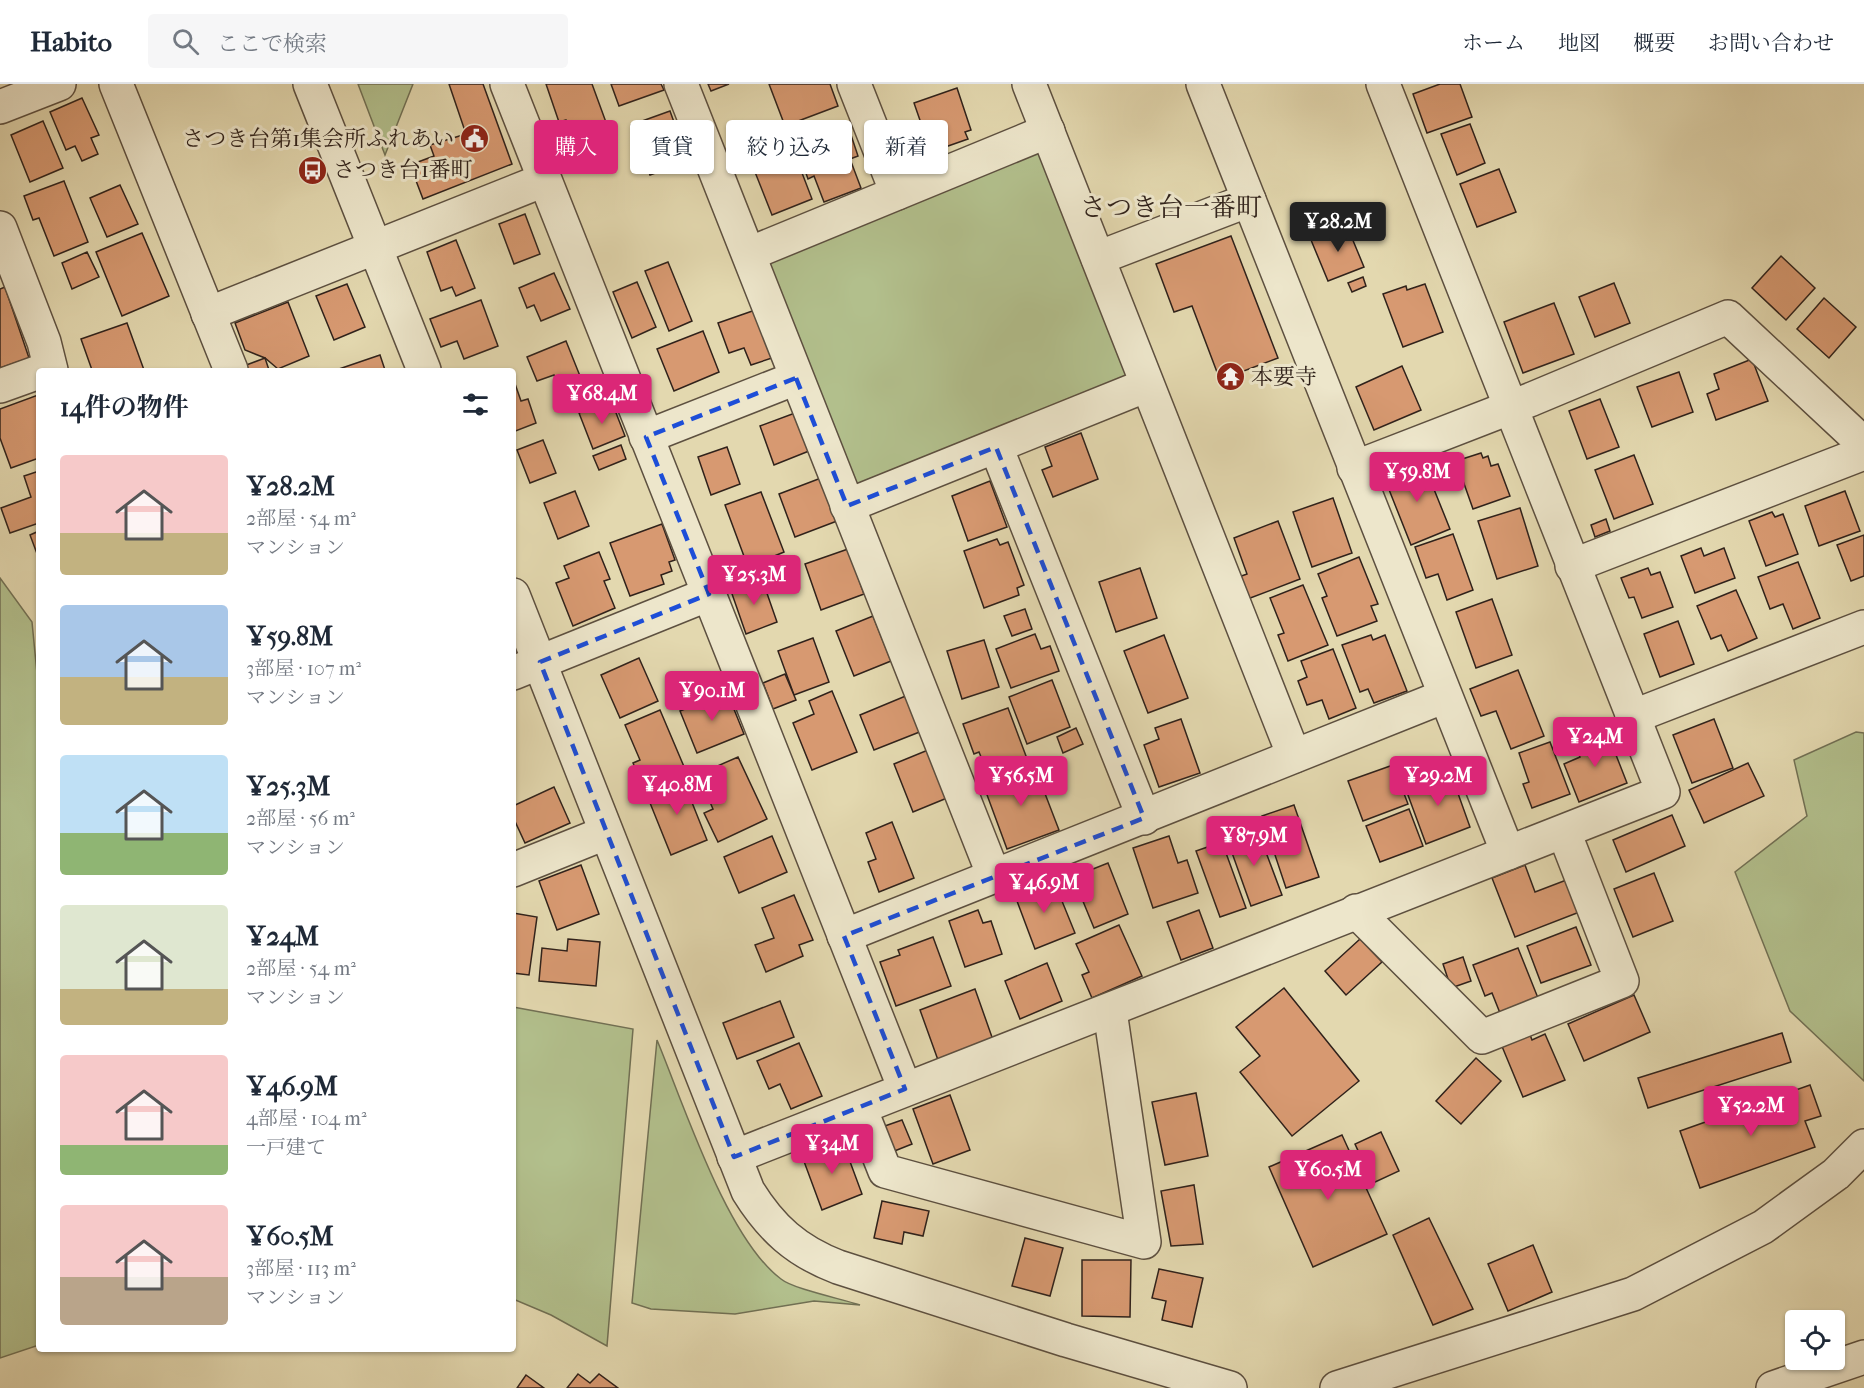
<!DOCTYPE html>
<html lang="ja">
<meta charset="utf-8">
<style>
:root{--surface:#fff;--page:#f6f6f7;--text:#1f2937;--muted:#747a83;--line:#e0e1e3;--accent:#db2777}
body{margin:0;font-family:"IM FELL French Canon","Noto Serif JP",serif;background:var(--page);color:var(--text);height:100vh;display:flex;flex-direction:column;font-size:22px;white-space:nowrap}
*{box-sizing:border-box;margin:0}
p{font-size:20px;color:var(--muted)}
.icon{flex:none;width:33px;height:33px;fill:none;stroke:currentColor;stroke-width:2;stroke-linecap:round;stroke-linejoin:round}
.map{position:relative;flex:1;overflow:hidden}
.drawer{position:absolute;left:36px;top:284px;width:480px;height:984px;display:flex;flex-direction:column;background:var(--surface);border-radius:6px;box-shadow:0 2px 4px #0004}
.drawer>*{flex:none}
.hud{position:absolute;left:534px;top:36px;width:570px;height:54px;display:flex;gap:12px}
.buttons{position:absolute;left:1785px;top:1226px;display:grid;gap:12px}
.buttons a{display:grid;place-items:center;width:60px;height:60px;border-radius:6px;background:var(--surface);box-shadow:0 2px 4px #0004;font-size:30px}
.price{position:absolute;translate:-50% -51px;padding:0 14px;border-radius:6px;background:var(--accent);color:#fff;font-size:20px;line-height:39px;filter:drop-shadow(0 2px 3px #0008)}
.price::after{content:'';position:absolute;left:50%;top:36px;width:18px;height:14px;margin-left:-9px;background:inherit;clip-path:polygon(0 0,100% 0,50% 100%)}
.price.selected{background:#222;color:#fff}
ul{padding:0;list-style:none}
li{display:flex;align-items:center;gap:18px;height:150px;padding:0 24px}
li span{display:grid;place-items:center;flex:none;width:168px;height:120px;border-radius:6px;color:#555}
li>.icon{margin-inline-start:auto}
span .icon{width:72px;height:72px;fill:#fffc;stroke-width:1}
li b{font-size:26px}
h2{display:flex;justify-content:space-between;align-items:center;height:72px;padding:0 24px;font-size:26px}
.pill{padding:0 21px;border-radius:6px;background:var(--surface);box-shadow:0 2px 4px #0004;font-size:21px;line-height:54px}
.pill.selected{background:var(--accent);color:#fff}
header{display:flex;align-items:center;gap:36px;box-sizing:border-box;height:84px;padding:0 30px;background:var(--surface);border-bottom:2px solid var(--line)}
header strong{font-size:28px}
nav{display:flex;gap:33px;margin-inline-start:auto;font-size:21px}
.search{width:420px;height:54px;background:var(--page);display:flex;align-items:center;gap:15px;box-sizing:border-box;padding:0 21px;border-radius:6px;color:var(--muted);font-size:22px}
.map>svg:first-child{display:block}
.green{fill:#b2bf8c;stroke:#717054;stroke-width:1.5}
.building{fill:#d79971;stroke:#30221b;stroke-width:1.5}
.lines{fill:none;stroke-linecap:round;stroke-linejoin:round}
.minor-casing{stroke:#5d5040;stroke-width:36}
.minor{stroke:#ede6cb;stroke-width:33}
.marked{fill:none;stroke:#1d4ed8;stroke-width:4.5;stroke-dasharray:12 8;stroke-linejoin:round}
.labels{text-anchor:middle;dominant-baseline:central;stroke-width:6;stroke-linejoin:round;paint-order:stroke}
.poi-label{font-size:22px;fill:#30221b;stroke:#ede6cb;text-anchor:start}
.quarter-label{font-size:26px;fill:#30221b;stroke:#ede6cb}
</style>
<header>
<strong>Habito</strong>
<div class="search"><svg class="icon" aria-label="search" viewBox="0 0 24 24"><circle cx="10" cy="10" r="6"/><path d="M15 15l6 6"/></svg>ここで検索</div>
<nav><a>ホーム</a><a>地図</a><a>概要</a><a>お問い合わせ</a></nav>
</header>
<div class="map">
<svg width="1864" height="1304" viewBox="0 0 1864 1304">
<rect width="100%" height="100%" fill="#e3d8af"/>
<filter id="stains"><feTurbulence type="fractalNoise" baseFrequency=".00333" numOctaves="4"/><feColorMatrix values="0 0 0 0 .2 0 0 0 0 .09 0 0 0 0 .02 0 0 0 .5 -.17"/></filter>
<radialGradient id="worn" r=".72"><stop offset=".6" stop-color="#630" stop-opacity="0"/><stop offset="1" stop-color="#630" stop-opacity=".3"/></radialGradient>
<!-- green -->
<g class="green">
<polygon points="358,0 413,0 385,71"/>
<polygon points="1033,65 1046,74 1127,286 1126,300 862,405 851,400 762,184 770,172"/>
<polygon points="0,494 32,538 39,610 39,1261 0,1274"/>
<polygon points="1856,648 1864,649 1864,997 1790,927 1735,788 1807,732 1794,676"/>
<polygon points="513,923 633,945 607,1262 551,1231 513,1215"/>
<path d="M657 956C684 1021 727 1155 781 1195 793 1205 842 1215 860 1221L814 1217 735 1230 651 1225 632 1219Z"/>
</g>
<!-- building -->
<g class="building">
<polygon points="449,0 483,0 512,80 423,115 410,81 434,72 430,61 466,50"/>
<polygon points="546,0 592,0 607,41 579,51 577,44 570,46 566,36 559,38"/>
<polygon points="611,0 661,0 664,6 619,22"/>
<polygon points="708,0 729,0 711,7"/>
<polygon points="769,0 830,0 838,22 785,42"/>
<polygon points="1440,0 1460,0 1472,33 1427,49 1413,10"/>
<polygon points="957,4 971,46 965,48 968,55 931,68 914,19"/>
<polygon points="82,14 99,51 91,54 98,70 82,77 75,62 66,66 50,28"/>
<polygon points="670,27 688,77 650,91 631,41"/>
<polygon points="43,37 63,84 30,98 11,51"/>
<polygon points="1470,40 1485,79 1457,91 1441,50"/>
<polygon points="848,42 858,72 850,75 861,104 824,118 814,92 808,95 796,61"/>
<polygon points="776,68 778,74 794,68 812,115 772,131 751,78"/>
<polygon points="1499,85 1516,128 1477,143 1460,100"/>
<polygon points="64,97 88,158 54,172 39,134 33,136 24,112"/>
<polygon points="120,101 138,140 107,153 90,114"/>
<polygon points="525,130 540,170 514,180 499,140"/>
<polygon points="1347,142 1364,183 1328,197 1311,156"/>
<polygon points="142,149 169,212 122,232 96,168"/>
<polygon points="1231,152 1278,274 1220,296 1192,222 1174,228 1156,180"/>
<polygon points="456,156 475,204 456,212 452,203 441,207 427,168"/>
<polygon points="87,168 99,193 72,205 62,179"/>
<polygon points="1781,172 1815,204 1786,236 1752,204"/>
<polygon points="668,178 692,237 669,247 645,187"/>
<polygon points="554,189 570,225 541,237 534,221 527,224 519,204"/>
<polygon points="1363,193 1366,202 1352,208 1348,199"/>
<polygon points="637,198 656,243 632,254 613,208"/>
<polygon points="1614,199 1630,239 1595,253 1579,213"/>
<polygon points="347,200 365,243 334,256 316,212"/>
<polygon points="1425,200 1443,248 1403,263 1383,210 1406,202 1407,206"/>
<polygon points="5,203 29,274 0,284 0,205"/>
<polygon points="1824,214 1856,243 1829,274 1797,245"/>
<polygon points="481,216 498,262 464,275 457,257 441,263 430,235"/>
<polygon points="288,218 309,272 278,285 265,274 245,266 235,239"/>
<polygon points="1554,219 1574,270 1523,289 1504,238"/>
<polygon points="761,224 778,272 751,281 744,264 729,269 718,239"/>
<polygon points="127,239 144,286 92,286 81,255"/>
<polygon points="703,247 719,288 674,307 657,265"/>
<polygon points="566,257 582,297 559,305 554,291 537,297 527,273"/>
<polygon points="380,271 385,286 336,286"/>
<polygon points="265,274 269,286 242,286 241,283"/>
<polygon points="1752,275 1768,317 1716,336 1707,310 1719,305 1714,290"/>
<polygon points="1402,282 1421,326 1374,346 1356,303"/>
<polygon points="1679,288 1693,328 1652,343 1637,303"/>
<polygon points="513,294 521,317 528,315 536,339 513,348"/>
<polygon points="38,311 39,374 11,384 0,354 0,325"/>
<polygon points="1600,315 1619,363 1587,375 1569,327"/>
<polygon points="611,316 625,352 593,365 579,329"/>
<polygon points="795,329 809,367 774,381 760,342"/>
<polygon points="1081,349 1098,395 1053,413 1042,386 1052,382 1045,363"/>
<polygon points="543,356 556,389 530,399 517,366"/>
<polygon points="621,361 626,375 599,386 593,372"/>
<polygon points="727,363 740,400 711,411 698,373"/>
<polygon points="1481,369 1483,374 1488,372 1491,382 1498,380 1510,412 1473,425 1456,377"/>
<polygon points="1634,371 1653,420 1614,435 1595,386"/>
<polygon points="1423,378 1450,445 1411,461 1384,393"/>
<polygon points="39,387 39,439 10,449 1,424 31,413 24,392"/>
<polygon points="821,394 837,437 795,453 779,410"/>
<polygon points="990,397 1007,443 968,457 952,412"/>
<polygon points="575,407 589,442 558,455 544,419"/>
<polygon points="1845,407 1860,447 1819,462 1805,422"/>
<polygon points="761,408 784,468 748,483 725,421"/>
<polygon points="1333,414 1352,469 1312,483 1293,428"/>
<polygon points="1520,424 1538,482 1497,495 1478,437"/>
<polygon points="1772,428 1775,433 1783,430 1798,470 1766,482 1749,437"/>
<polygon points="1606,435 1610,447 1595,453 1591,441"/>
<polygon points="1278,437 1300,495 1245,516 1236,494 1247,490 1234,454"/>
<polygon points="662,440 675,476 669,478 672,487 661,491 664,500 630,512 610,459"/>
<polygon points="39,447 39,475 30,451"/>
<polygon points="1453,450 1473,506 1447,516 1438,490 1426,494 1415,463"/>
<polygon points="1864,451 1864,492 1851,497 1837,461"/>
<polygon points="997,455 1000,461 1008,458 1024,501 1017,504 1019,511 984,524 964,467"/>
<polygon points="1701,464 1704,472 1724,464 1735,494 1695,509 1681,472"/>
<polygon points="848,465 864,510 821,526 805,480"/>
<polygon points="599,468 610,495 604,497 615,524 573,542 556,499 569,494 564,482"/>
<polygon points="1359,473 1378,520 1371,522 1377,537 1337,552 1322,514 1327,512 1318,490"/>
<polygon points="1798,478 1820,534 1793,545 1783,520 1770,525 1758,493"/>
<polygon points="1140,484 1157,534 1116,548 1099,498"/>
<polygon points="1648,484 1651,491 1660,488 1673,523 1642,534 1634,513 1629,514 1621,494"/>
<polygon points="762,495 777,538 746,550 731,507"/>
<polygon points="1303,501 1328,561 1288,577 1278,551 1284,549 1270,514"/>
<polygon points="1736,506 1757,554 1728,567 1721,551 1711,555 1697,522"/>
<polygon points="1492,515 1512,571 1476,584 1456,528"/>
<polygon points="1025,525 1032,545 1012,552 1004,532"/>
<polygon points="873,532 891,577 854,592 836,547"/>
<polygon points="1678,537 1694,580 1660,593 1644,550"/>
<polygon points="1035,550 1041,565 1050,562 1059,587 1011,604 996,565"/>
<polygon points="1164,551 1188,614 1148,629 1124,567"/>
<polygon points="1371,551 1373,556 1385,551 1407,607 1374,619 1368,605 1360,608 1342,561"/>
<polygon points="813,554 829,598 794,611 778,567"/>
<polygon points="984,556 999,603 962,615 947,567"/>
<polygon points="1333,565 1356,624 1329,635 1322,616 1307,621 1298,597 1307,593 1301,577"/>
<polygon points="639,574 658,617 620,634 601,591"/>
<polygon points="1518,586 1544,652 1511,665 1496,627 1481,632 1470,605"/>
<polygon points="785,590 796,616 773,625 763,599"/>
<polygon points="1052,596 1070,643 1027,660 1009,613"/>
<polygon points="832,607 857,668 812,686 793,639 814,630 809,617"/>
<polygon points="727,608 744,650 697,669 680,627"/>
<polygon points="908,611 922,647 874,666 860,631"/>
<polygon points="1008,624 1029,680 990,695 979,668 974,670 963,640"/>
<polygon points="660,626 685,685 643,703 633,679 640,676 625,641"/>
<polygon points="1181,635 1200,689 1159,703 1144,661 1159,655 1155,644"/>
<polygon points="1714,635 1733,684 1692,699 1673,651"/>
<polygon points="1076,644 1083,660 1063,669 1057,653"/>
<polygon points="1607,648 1627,699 1579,718 1564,680 1580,673 1575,661"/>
<polygon points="1550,658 1570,710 1532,724 1523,700 1529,698 1519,669"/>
<polygon points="928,666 947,714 913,728 894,680"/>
<polygon points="738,673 767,735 718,758 704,729 713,725 704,704 713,700 706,687"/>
<polygon points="1748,679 1764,712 1704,739 1689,706"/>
<polygon points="1034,681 1059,746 1007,765 983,700"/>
<polygon points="1393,681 1408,720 1363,737 1348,697"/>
<polygon points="1450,687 1470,743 1426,760 1405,703"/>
<polygon points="686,693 695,715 691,716 707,756 671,771 646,709"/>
<polygon points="554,703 570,739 525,759 513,733 513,722"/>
<polygon points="1294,721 1319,793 1286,804 1262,732"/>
<polygon points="1409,725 1423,762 1380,778 1366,742"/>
<polygon points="1672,731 1685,762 1626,788 1613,756"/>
<polygon points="892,738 914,794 879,808 868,778 876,775 866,749"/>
<polygon points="1252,742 1257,757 1261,755 1282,811 1251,822 1226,752"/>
<polygon points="772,752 787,788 739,809 724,773"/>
<polygon points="1169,752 1178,779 1187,776 1198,809 1153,824 1133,764"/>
<polygon points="1222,758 1246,824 1220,833 1196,767"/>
<polygon points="1108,779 1128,830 1094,844 1073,793"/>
<polygon points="581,781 599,830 557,846 539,797"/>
<polygon points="1525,781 1535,808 1569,795 1582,827 1515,853 1492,794"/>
<polygon points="1654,789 1673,837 1633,853 1614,805"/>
<polygon points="1053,795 1075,849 1035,865 1014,809"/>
<polygon points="794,811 813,856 799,861 803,872 766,888 755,861 774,854 762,824"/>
<polygon points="978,826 983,839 991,837 1002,870 965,883 949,837"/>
<polygon points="1199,826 1213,864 1181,876 1167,838"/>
<polygon points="513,829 537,833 529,891 513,889"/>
<polygon points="1119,841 1142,892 1092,914 1082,891 1089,888 1076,860"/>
<polygon points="1576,843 1591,881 1541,899 1527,862"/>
<polygon points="933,853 951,902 896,922 880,878 900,871 898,866"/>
<polygon points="568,855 600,858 596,902 539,897 542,864 567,867"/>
<polygon points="1360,855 1382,878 1346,911 1325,887"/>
<polygon points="1518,864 1538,914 1500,929 1492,909 1485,912 1473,881"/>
<polygon points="1463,873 1471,897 1451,904 1443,880"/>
<polygon points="1047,879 1062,917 1020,935 1005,897"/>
<polygon points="1284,904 1359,997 1292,1052 1240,988 1260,972 1236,943"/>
<polygon points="975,905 993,956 938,976 920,926"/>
<polygon points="1634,911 1650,948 1584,977 1568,940"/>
<polygon points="780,917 794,953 737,975 723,939"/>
<polygon points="1529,948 1532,956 1545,950 1565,996 1523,1013 1501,960"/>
<polygon points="1782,949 1791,978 1648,1024 1638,994"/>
<polygon points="799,959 822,1012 791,1025 780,1000 769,1005 757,977"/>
<polygon points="1476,974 1501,997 1461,1040 1436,1017"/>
<polygon points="1810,1001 1821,1032 1805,1037 1815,1063 1700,1104 1680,1047"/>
<polygon points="1196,1009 1208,1072 1165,1081 1152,1018"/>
<polygon points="950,1011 970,1066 933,1080 913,1025"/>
<polygon points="902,1036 912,1060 892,1068 882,1043"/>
<polygon points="1381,1048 1399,1087 1373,1099 1355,1060"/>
<polygon points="1342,1051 1387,1150 1313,1183 1269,1083"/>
<polygon points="842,1056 862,1110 822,1126 802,1072"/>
<polygon points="1194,1101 1203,1160 1171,1162 1161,1107"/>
<polygon points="882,1117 929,1127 923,1152 904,1148 902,1160 874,1154"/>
<polygon points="1429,1134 1473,1225 1433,1241 1393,1151"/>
<polygon points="1025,1154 1063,1164 1050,1212 1012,1202"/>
<polygon points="1533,1161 1552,1208 1508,1227 1488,1180"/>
<polygon points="1082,1176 1131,1176 1130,1233 1082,1232"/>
<polygon points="1159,1185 1203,1194 1192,1243 1162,1236 1166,1217 1152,1214"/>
<polygon points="578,1290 590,1299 599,1290 618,1304 567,1304"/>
<polygon points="526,1291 544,1304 517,1304"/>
</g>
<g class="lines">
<defs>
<g id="minor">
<polyline points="116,0 231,286"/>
<polyline points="310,0 424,286"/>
<polyline points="507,0 905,1005"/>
<polyline points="681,0 994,792"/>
<polyline points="854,0 897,109"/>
<polyline points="1029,0 1294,672"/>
<polyline points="1203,0 1508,769"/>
<polyline points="0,23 59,0"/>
<polyline points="0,144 44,258 51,286"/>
<polyline points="749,170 1048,47"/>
<polyline points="1098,174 1249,116"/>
<polyline points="208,230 544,96"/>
<polyline points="0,302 39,288"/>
<polyline points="646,353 796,294"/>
<polyline points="996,363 1144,734"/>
<polyline points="1354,384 1532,315 1728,233 1864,360"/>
<polyline points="847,422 1147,301"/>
<polyline points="1572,482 1864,369"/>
<path d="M513 511 748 1107C771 1144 796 1167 838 1183L1066 1256 1230 1304"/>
<polyline points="513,589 709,510"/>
<polyline points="1632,633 1864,543"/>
<polyline points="513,786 605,749"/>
<polyline points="1356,827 1482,953 1622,897 1564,748"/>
<polyline points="844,852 1445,612"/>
<polyline points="860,1024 885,1087 1144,1158 1110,927"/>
<polyline points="734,1073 1663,708 1383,0"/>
<polyline points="1337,1304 1633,1210 1763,1143 1836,1090 1864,1062"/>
<polyline points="1773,1304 1864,1273"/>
</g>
</defs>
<!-- minor casing -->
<use href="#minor" class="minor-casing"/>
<!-- minor -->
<use href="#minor" class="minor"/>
</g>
<!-- marked area -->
<path class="marked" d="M796 294 847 422 996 363 1144 734 844 852 905 1005 734 1073 540 578 709 510 646 353Z"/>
<!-- icons -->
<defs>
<symbol id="civic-disc" viewBox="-11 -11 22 22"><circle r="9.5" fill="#8f2418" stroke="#ede6cb"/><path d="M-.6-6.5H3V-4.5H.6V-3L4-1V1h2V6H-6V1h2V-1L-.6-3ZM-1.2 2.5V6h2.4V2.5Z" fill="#fff"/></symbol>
<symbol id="bus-disc" viewBox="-11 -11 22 22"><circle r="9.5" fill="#8f2418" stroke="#ede6cb"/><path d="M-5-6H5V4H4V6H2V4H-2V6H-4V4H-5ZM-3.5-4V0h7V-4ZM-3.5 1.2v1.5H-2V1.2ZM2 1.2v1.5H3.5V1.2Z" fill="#fff"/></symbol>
<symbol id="temple-disc" viewBox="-11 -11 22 22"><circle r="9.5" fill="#8f2418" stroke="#ede6cb"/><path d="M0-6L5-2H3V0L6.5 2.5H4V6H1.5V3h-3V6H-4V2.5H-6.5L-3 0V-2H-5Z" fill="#fff"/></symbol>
</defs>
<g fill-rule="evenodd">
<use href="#civic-disc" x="458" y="38" width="33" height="33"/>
<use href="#bus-disc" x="296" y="70" width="33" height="33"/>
<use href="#temple-disc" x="1214" y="276" width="33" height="33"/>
</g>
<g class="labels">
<!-- poi labels -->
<g class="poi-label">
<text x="454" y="55" text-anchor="end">さつき台第1集会所ふれあい</text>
<text x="333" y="86">さつき台1番町</text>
<text x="1251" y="293">本要寺</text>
</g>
<!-- quarter labels -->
<g class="quarter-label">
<text x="1171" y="123">さつき台一番町</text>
</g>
</g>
<rect width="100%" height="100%" filter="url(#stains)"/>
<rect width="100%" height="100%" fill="url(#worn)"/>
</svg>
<div class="buttons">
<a><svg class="icon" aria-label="locate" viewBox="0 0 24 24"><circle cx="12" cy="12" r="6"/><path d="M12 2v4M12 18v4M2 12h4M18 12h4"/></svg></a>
</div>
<b class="price selected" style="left:1338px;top:169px">¥28.2M</b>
<b class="price" style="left:602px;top:341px">¥68.4M</b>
<b class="price" style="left:1417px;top:419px">¥59.8M</b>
<b class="price" style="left:754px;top:522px">¥25.3M</b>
<b class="price" style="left:712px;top:638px">¥90.1M</b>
<b class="price" style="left:1595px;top:684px">¥24M</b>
<b class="price" style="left:1021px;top:723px">¥56.5M</b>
<b class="price" style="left:1438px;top:723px">¥29.2M</b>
<b class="price" style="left:677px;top:732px">¥40.8M</b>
<b class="price" style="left:1254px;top:783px">¥87.9M</b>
<b class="price" style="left:1044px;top:830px">¥46.9M</b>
<b class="price" style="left:1751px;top:1053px">¥52.2M</b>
<b class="price" style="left:832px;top:1091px">¥34M</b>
<b class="price" style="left:1328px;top:1117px">¥60.5M</b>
<div class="hud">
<a class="pill selected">購入</a>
<a class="pill">賃貸</a>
<a class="pill">絞り込み</a>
<a class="pill">新着</a>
</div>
<section class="drawer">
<h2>14件の物件<svg class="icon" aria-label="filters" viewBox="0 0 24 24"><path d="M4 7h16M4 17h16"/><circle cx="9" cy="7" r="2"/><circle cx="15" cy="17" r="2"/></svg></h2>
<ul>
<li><span style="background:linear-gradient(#f6c9c9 65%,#c2b280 0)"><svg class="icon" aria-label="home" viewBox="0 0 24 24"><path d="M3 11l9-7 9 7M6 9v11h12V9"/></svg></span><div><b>¥28.2M</b><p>2部屋 · 54 m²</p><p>マンション</p></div></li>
<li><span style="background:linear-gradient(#a9c7e8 60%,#c2b280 0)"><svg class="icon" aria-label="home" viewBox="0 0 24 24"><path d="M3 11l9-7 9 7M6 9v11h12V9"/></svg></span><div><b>¥59.8M</b><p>3部屋 · 107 m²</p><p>マンション</p></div></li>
<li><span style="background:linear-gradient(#bfe0f5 65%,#8fb573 0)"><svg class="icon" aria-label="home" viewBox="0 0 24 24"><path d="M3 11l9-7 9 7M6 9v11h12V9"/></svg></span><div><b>¥25.3M</b><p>2部屋 · 56 m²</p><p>マンション</p></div></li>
<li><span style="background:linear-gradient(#dfe7d0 70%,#c2b280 0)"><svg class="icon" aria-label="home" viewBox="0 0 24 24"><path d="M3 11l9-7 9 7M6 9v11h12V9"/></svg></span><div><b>¥24M</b><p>2部屋 · 54 m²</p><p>マンション</p></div></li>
<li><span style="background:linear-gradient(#f6c9c9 75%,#8fb573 0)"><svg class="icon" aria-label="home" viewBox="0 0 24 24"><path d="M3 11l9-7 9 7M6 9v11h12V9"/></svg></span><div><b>¥46.9M</b><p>4部屋 · 104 m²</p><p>一戸建て</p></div></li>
<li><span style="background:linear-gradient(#f6c9c9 60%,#b9a48a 0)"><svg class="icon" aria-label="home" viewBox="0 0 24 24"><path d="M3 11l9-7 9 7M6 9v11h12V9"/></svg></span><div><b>¥60.5M</b><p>3部屋 · 113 m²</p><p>マンション</p></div></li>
</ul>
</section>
</div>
